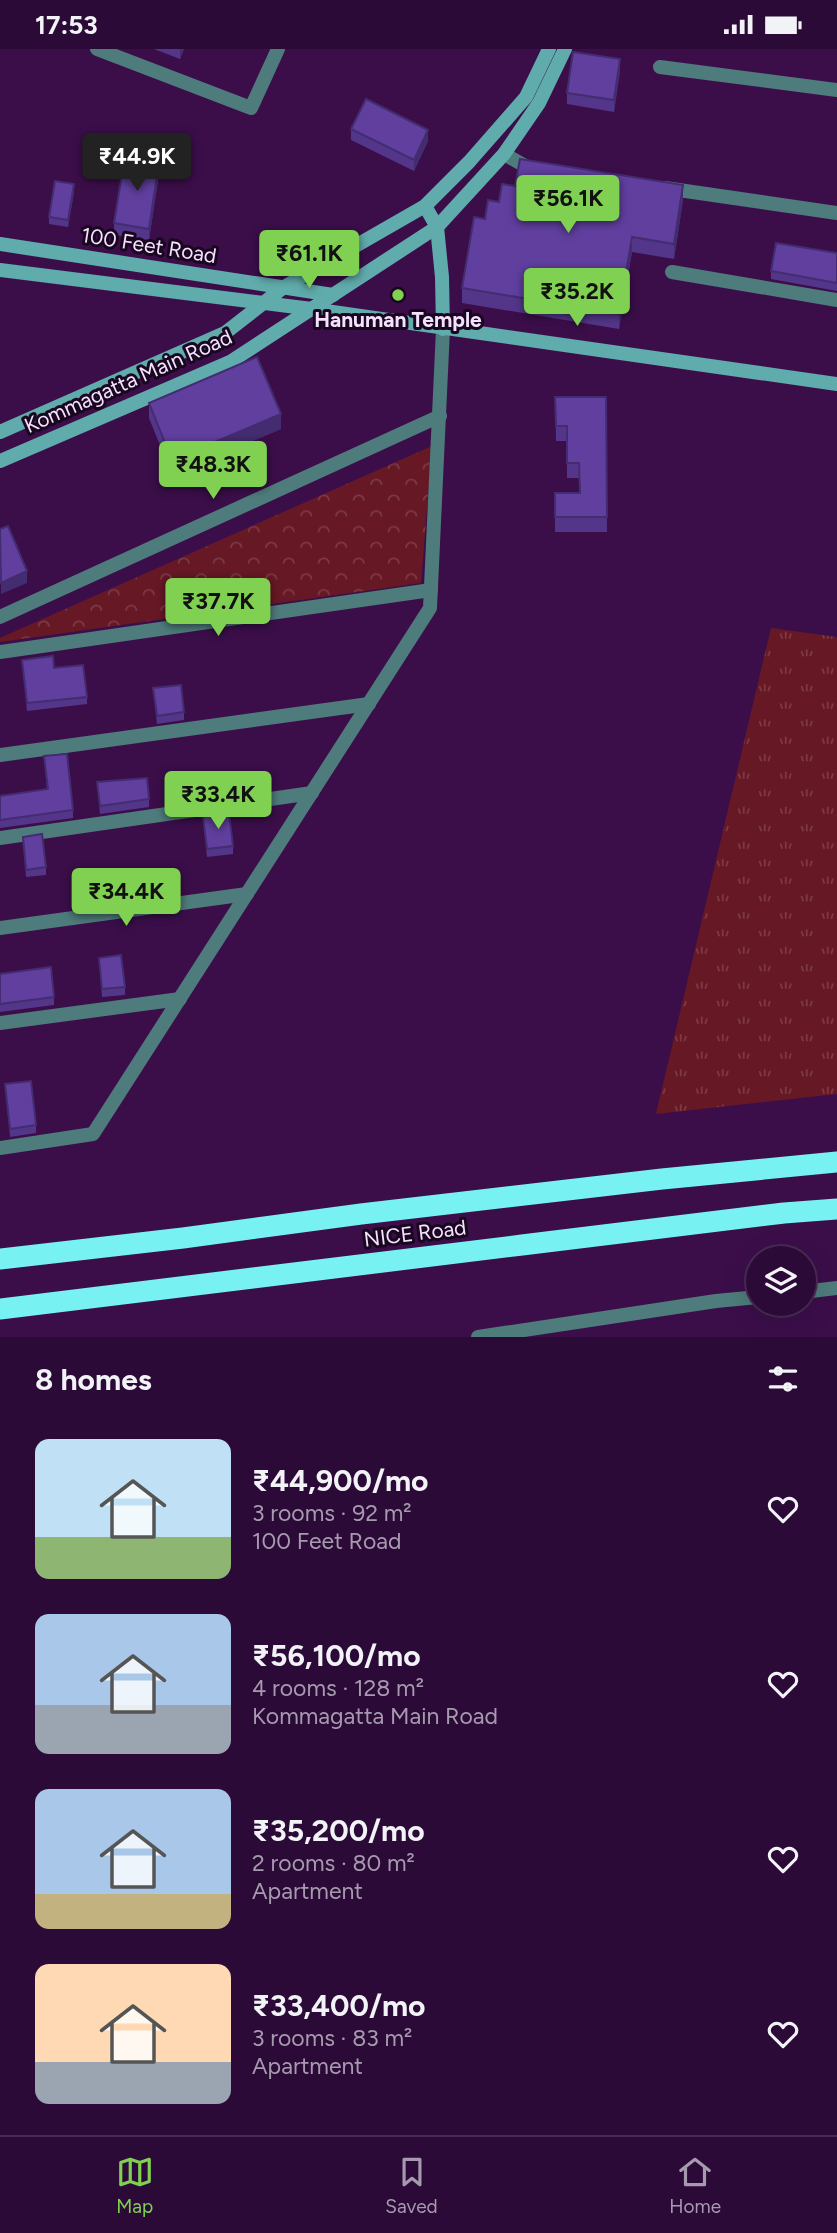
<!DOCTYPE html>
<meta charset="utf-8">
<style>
:root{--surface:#2c0a38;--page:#341340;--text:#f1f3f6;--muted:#a69aae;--line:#482b53;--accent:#80d051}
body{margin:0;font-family:Figtree,sans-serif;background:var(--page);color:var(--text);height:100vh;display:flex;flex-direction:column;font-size:26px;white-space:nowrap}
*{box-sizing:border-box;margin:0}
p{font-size:23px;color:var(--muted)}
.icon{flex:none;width:38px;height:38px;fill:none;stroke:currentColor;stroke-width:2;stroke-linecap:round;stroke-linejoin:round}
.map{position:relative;height:1288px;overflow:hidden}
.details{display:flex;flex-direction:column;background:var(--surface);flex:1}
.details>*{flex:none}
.buttons{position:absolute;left:746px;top:1197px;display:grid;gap:14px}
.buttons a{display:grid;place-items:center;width:70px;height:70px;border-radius:50%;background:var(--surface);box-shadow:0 7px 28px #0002,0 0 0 2px var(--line);font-size:35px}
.price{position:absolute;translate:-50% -60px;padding:0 16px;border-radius:7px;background:var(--accent);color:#111;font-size:23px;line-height:46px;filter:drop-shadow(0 2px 4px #0008)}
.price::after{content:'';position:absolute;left:50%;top:42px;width:21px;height:16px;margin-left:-10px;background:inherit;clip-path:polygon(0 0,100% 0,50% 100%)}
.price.current{background:#222;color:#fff}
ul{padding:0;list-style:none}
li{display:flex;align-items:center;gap:21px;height:175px;padding:0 35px}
li span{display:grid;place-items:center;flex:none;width:196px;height:140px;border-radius:14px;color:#555}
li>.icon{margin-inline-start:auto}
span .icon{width:84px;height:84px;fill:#fffc;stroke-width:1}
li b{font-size:30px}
h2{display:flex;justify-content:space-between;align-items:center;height:84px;padding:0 35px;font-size:30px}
.status{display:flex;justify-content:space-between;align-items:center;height:49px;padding:0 35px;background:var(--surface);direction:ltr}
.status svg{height:19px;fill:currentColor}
.dock{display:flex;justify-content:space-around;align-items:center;height:98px;border-top:2px solid var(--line);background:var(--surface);font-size:19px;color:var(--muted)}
.dock a{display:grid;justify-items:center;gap:4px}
.dock .current{color:var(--accent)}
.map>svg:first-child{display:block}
.grass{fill:url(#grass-tufts)}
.forest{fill:url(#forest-crowns)}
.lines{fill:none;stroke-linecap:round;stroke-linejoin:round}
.street{stroke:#4e7b7b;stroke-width:14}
.secondary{stroke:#60abab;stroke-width:14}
.highway{stroke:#77f1f2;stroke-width:21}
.wall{fill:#533689}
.shaded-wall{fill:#432c6f}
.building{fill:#603f9f;stroke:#432c6f;stroke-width:2}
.poi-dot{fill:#80d051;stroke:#190720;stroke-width:2.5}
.labels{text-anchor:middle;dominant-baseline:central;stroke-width:6;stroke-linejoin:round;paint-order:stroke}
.street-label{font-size:21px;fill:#f5e1fe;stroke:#190720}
.poi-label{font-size:21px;font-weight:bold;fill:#f5e1fe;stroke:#190720}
</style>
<div class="status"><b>17:53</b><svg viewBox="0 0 49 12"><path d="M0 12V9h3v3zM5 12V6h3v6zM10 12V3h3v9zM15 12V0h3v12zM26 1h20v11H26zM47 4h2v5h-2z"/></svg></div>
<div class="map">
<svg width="837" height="1288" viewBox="0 0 837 1288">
<defs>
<pattern id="grass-tufts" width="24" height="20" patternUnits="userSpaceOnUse" patternTransform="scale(1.75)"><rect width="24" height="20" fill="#671825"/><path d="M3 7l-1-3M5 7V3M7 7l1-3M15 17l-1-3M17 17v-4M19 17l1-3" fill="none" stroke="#7d3946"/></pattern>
<pattern id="forest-crowns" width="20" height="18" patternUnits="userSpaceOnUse" patternTransform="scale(1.75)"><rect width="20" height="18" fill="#671825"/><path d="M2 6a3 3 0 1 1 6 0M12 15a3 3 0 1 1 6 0" fill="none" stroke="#7d3946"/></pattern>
</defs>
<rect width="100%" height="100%" fill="#3b0e4a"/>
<!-- grass -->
<polygon class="grass" points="771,579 837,588 837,1045 656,1065"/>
<!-- forest -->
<polygon class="forest" points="432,397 421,534 0,593 0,589"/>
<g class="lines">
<!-- street -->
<g class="street">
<polyline points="97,0 251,59 278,0"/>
<polyline points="660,18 837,41"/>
<polyline points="504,105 527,118 537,120"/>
<polyline points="665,139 837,164"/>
<polyline points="672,223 837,251"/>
<polyline points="0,568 440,367"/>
<polyline points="0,603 431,541"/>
<polyline points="0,706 369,655"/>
<polyline points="0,789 312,744"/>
<polyline points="0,879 247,845"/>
<polyline points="0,974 180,950"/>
<polyline points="0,1099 93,1085 430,559 443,280"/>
<polyline points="803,1243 837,1239"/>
<polyline points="478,1288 716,1252 758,1248"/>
</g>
<!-- secondary -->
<g class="secondary">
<polyline points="425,157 437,178 442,228 443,280"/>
<polyline points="0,195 333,246"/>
<polyline points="0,221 312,260 837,335"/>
<polyline points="0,383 225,284 284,238 425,157 469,113 526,48 549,0"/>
<polyline points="0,412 230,313 437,178 504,105 539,54 565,0"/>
</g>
<!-- highway -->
<g class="highway">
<polyline points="0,1210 183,1189 361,1165 662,1130 837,1113"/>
<polyline points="0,1260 522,1196 784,1164 837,1160"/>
</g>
</g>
<!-- wall -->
<g class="wall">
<polygon points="154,0 184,0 180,10"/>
<polygon points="620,22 614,63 567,55 567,44"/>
<polygon points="351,80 428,92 414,122 351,91"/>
<polygon points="159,125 149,191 114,186 114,174"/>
<polygon points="515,137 683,151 674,210 632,203 619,280 462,254 462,239 499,153"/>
<polygon points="74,143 68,178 49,175 49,168"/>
<polygon points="837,204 837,242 771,230 771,222"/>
<polygon points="555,348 606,348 607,483 555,483 555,444 579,444 579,429 567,429 567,392 556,392"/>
<polygon points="149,354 281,380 172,426 149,369"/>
<polygon points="22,611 54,619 87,648 87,655 27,662"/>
<polygon points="153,639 184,663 184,671 157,675"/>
<polygon points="44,707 73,761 73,769 0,779 0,747 47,740"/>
<polygon points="97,733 149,750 149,758 100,765"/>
<polygon points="203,767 233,797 233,805 207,808"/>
<polygon points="23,788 46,818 46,826 26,828"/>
<polygon points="99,909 125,938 125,946 102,948"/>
<polygon points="0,925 54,948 54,956 0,963"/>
<polygon points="5,1035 36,1076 36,1084 10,1088"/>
</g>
<!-- shaded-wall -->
<g class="shaded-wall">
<polygon points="180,0 184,0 180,10"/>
<polygon points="620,10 620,22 614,63 614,51"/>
<polygon points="428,81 428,92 414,122 414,111"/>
<polygon points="159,113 159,125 149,191 149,180"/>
<polygon points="74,135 74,143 68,178 68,171"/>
<polygon points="683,136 683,151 674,210 674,195"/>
<polygon points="632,188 632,203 619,280 619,265"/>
<polygon points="281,365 281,380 172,426 172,411"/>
<polygon points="27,522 27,534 1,545 1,534"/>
</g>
<!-- building -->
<g class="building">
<polygon points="573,3 620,10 614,51 567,44"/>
<polygon points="366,50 428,81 414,111 351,80"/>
<polygon points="125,107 159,113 149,180 114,174"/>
<polygon points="520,110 683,136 674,195 632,188 619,265 462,239 474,168 485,170 488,151 499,153 502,135 515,137"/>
<polygon points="55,132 74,135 68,171 49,168"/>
<polygon points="776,194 837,204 837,234 771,222"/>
<polygon points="257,308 281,365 172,411 149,354"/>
<polygon points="555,348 606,348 607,468 555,468 555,444 580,444 579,414 567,414 567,377 556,377"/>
<polygon points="8,477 27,522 1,534 0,480"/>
<polygon points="53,607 54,619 83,616 87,648 27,654 22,611"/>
<polygon points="181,636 184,663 157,667 153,639"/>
<polygon points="67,705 73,761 0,771 0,747 48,740 44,707"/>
<polygon points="147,729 149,750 100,757 97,733"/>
<polygon points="229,764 233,797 207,800 203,767"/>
<polygon points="42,785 46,818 26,821 23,788"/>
<polygon points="121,906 125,938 102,940 99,909"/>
<polygon points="51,918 54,948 0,955 0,925"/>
<polygon points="31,1032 36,1076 10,1080 5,1035"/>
</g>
<!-- markers -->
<circle class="poi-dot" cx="398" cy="246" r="7"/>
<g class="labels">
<!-- street labels -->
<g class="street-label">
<text transform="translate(149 196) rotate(9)">100 Feet Road</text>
<text transform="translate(128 332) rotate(-24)">Kommagatta Main Road</text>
<text transform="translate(415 1184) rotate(-7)">NICE Road</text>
</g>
<!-- poi labels -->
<g class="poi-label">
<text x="398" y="270">Hanuman Temple</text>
</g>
</g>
</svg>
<div class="buttons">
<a><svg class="icon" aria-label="layers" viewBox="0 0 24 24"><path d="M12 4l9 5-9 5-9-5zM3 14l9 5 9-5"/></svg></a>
</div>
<b class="price current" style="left:137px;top:144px">₹44.9K</b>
<b class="price" style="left:568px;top:186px">₹56.1K</b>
<b class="price" style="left:309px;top:241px">₹61.1K</b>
<b class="price" style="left:577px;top:279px">₹35.2K</b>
<b class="price" style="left:213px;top:452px">₹48.3K</b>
<b class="price" style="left:218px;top:589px">₹37.7K</b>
<b class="price" style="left:218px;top:782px">₹33.4K</b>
<b class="price" style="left:126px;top:879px">₹34.4K</b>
</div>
<section class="details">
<h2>8 homes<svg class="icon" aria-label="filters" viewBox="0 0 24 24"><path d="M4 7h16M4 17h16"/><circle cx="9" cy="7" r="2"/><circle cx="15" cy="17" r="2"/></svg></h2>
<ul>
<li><span style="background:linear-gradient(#bfe0f5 70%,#8fb573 0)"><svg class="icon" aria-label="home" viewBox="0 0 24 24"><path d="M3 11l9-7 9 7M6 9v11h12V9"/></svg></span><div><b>₹44,900/mo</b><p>3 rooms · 92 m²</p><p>100 Feet Road</p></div><svg class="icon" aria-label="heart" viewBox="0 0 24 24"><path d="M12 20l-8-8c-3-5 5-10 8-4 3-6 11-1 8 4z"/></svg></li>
<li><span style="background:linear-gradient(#a9c7e8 65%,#9aa5b1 0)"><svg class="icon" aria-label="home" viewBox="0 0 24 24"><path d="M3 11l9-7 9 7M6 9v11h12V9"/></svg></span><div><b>₹56,100/mo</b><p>4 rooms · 128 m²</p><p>Kommagatta Main Road</p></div><svg class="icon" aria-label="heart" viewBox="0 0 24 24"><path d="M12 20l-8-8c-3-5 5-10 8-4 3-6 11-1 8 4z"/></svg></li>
<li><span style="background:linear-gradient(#a9c7e8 75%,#c2b280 0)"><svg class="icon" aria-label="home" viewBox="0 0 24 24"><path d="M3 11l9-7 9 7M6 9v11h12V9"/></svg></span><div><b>₹35,200/mo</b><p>2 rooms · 80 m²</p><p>Apartment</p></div><svg class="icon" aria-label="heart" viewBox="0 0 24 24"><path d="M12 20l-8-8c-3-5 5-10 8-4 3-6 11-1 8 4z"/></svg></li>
<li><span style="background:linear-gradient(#ffd9b3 70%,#9aa5b1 0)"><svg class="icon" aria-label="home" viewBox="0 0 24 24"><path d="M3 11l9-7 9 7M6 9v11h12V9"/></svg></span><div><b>₹33,400/mo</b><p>3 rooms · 83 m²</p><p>Apartment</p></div><svg class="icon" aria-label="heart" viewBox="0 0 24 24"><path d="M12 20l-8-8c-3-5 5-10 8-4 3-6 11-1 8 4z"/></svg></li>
</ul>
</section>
<nav class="dock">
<a class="current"><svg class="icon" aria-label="map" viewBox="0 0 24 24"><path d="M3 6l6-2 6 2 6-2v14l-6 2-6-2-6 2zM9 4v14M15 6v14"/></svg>Map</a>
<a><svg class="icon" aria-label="saved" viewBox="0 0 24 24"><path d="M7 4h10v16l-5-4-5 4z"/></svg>Saved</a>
<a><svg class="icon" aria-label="home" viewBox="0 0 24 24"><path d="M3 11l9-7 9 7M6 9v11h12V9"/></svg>Home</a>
</nav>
